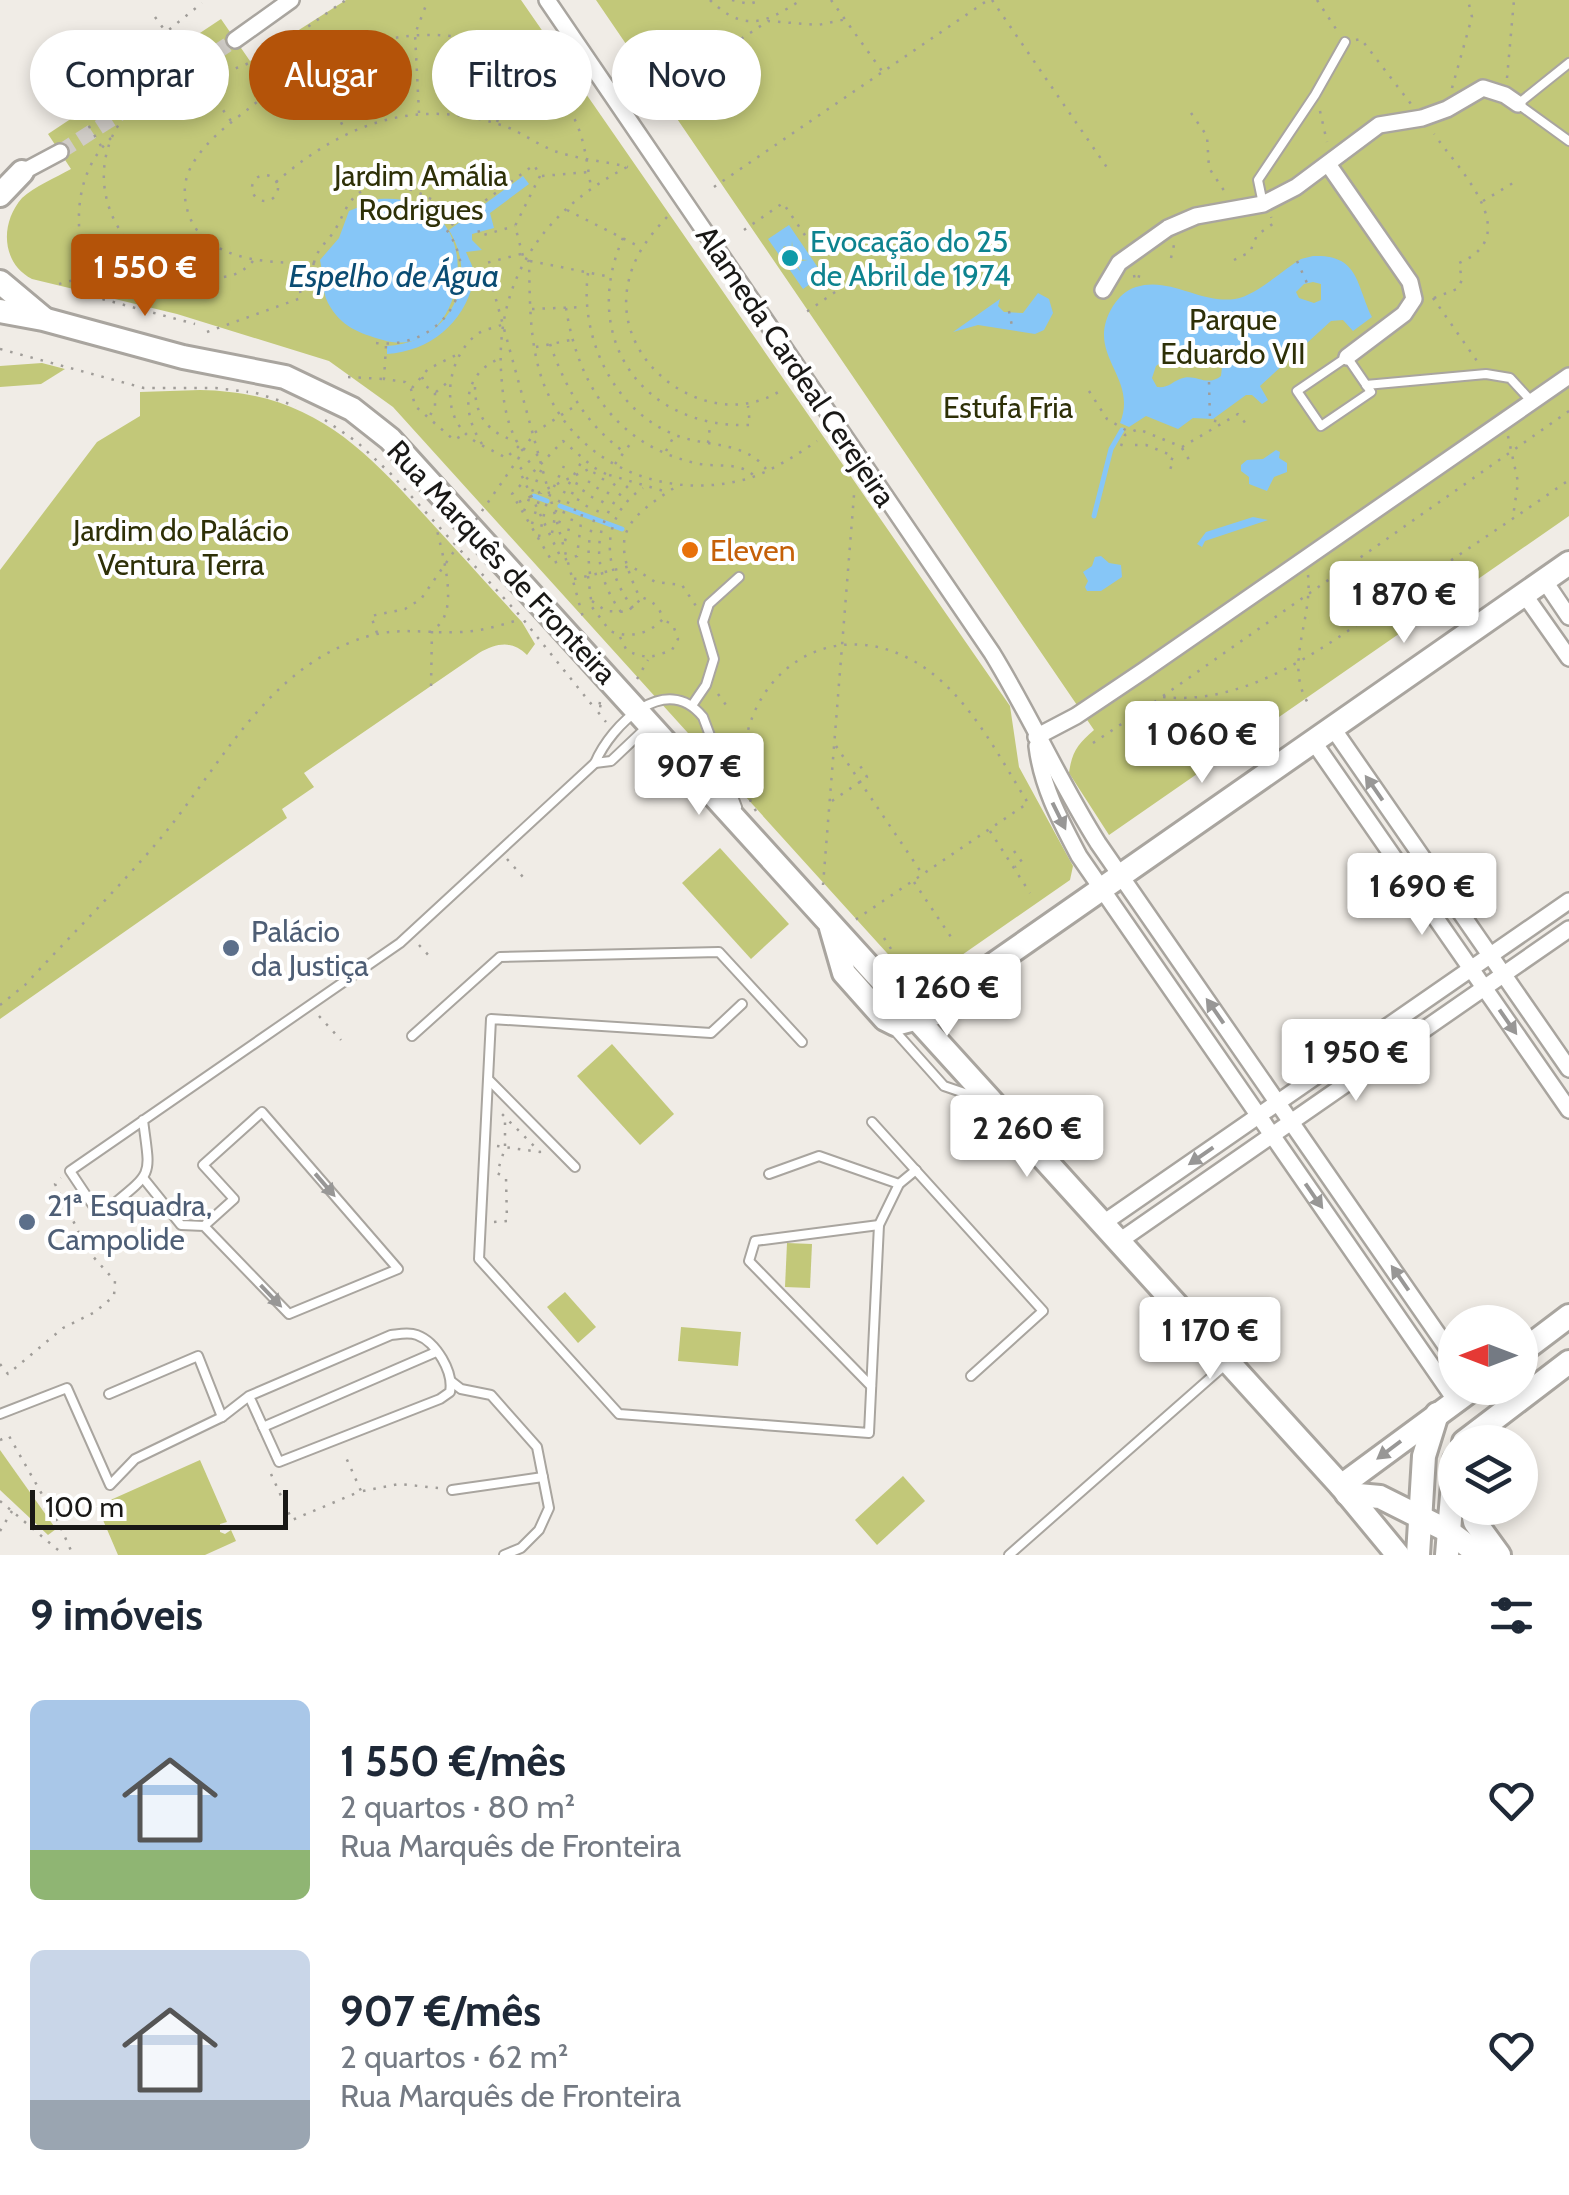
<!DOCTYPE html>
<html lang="pt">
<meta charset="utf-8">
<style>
:root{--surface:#fff;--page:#f6f6f7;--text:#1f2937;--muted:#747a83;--accent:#b45309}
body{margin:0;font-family:Cabin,sans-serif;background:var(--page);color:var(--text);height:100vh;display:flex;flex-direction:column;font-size:38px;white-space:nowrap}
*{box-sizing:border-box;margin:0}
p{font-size:32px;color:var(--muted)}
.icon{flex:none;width:55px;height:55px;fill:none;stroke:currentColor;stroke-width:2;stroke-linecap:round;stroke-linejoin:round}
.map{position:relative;height:1555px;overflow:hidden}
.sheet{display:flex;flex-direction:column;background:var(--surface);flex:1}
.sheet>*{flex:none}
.hud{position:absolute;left:30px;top:30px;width:1000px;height:90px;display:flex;gap:20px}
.needle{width:65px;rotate:270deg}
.buttons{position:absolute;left:1438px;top:1305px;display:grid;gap:20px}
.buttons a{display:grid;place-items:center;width:100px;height:100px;border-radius:50%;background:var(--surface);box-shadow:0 5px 15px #0003;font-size:50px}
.scale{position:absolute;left:30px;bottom:25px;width:258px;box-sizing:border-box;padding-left:10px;border:5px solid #191816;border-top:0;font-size:28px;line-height:35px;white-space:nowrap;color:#191816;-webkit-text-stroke:8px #fff;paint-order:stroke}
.price{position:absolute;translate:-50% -85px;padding:0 22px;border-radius:10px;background:#fff;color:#222;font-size:32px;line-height:65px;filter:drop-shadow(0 2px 5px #0008)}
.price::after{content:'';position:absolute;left:50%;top:60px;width:30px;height:22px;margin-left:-15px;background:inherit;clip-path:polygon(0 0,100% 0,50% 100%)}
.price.selected{background:var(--accent);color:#fff}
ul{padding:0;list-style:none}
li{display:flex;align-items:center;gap:30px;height:250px;padding:0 30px}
li span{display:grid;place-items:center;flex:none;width:280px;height:200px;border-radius:15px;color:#555}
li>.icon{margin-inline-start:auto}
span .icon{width:120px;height:120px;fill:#fffc;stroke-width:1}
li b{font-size:42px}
h2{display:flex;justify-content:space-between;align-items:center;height:120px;padding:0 30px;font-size:42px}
.tag{padding:0 35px;border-radius:45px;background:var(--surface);box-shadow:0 5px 15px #0003;font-size:35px;line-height:90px}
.tag.selected{background:var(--accent);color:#fff}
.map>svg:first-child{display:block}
.green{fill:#c2c879}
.water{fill:#86c6f7;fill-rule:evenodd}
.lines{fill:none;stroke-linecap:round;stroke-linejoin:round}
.stream{stroke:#86c6f7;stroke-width:5}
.street-tunnel{stroke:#d0ccc7;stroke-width:15;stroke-dasharray:15 8;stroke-linecap:butt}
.lane-casing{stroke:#a9a59f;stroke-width:12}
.street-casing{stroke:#a9a59f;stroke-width:20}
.secondary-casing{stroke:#a9a59f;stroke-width:28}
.path{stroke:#a09d99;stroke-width:2.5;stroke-dasharray:2.5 8;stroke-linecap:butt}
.lane{stroke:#fff;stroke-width:8}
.street{stroke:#fff;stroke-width:15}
.secondary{stroke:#fff;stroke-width:22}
.path-bridge{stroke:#a09d99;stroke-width:2.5;stroke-dasharray:2.5 8;stroke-linecap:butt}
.oneway{fill:#989796}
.culture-dot{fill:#0f9aa8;stroke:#fff;stroke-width:4}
.food-dot{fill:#e8710a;stroke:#fff;stroke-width:4}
.service-dot{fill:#5c6f8a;stroke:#fff;stroke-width:4}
.labels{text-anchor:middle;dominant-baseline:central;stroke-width:8;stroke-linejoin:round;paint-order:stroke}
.park-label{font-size:30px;fill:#2e3007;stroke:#fff}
.culture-label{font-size:30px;fill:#0d838f;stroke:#fff;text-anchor:start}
.street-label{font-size:30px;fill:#191816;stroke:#fff}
.food-label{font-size:30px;fill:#c56008;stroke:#fff;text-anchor:start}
.service-label{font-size:30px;fill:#4e5e75;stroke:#fff;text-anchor:start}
.water-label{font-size:32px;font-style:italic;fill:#0a4c73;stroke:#fff}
</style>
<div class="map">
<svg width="1569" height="1555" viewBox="0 0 1569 1555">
<rect width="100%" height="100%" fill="#f0ece6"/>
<!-- green -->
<g class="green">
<path d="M346 0H521L1010 706 1019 767 1073 866 1070 880 936 973C920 977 910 972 896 963L393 407 329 361 177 314 32 279C1 263 0 223 22 198 35 186 55 178 71 169L48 134 221 19 250 61Z"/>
<path d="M596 0H1569V516L1109 835 1069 773C1072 751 1078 744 1094 730Z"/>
<polygon points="42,363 65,369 41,384 0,387 0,366"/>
<path d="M200 390C309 392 360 444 428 519 459 553 491 588 522 622L535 644 527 655C512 640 497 643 479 653L304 773 314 787 282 809 287 818 0 1019V570L97 442 140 416V392Z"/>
<polygon points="720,848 789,924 751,959 682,883"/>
<polygon points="612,1044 674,1114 640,1145 577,1076"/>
<polygon points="787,1243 812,1244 810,1288 785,1287"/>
<polygon points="565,1292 596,1327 578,1343 547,1307"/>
<polygon points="681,1327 741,1332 738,1366 678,1361"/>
<polygon points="0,1450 56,1529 48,1535 0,1490"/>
<polygon points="200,1460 227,1522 220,1524 220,1532 225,1534 231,1530 236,1541 205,1555 118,1555 97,1506"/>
<polygon points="903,1476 925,1501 877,1545 855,1520"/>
</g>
<!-- water -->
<g class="water">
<path d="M523 176 529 184 490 213 494 228 472 234V240L482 250 466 252C470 262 476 270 474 281 463 324 430 351 387 354V346C448 343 481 282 449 230Z"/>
<path d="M379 199C498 190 468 366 383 340 359 333 341 327 328 303 321 289 323 272 320 260L339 238 349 211Z"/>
<polygon points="789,225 823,275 803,289 787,266 793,262 801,272 796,262 808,260 794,259 792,241 791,254 785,246 783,247 790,258 784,262 768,239"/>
<path d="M1313 256C1359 254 1356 284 1372 317L1353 331 1343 320 1331 321 1260 386 1268 400 1262 404 1252 395H1246L1213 419 1193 418 1178 429 1146 416 1129 427 1120 423C1139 376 1083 355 1113 306 1119 297 1126 290 1136 287 1169 276 1201 304 1235 299 1257 295 1281 271 1301 259ZM1313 282 1321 284V300L1314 303 1299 298 1296 292 1304 284ZM1181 348 1212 356 1222 367 1221 376C1206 388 1195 372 1180 379 1170 383 1169 388 1157 387L1152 378 1156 366Z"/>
<polygon points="1038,293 1049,299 1053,313 1044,330 1035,334 978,325 953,332 1000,299 998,306 1004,312 1023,313"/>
<polygon points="1276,450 1280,452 1279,458 1287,463 1287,472 1274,477 1267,491 1249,484 1249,477 1241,471 1241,465 1247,460 1263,459"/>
<polygon points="1253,517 1268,520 1205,541 1202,547 1197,544 1206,532"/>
<polygon points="1101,556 1109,563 1121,565 1122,577 1101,591 1087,591 1085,587 1088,581 1083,572 1092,566 1095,557"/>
</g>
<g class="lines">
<!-- stream -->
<g class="stream">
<polyline points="534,496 547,501"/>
<polyline points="560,506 622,529"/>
<polyline points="1094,516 1111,449 1122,430"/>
</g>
<!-- street-tunnel -->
<polyline class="street-tunnel" points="60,152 235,40"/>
<defs>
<g id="lane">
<polyline points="1569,63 1518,104 1569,141"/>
<polyline points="1263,204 1258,180 1315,95 1345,42"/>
<polygon points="1347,357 1371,392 1321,426 1297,391"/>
<polyline points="1366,385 1486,374 1510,378 1532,402"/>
<polyline points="693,704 706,685 714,659 703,622 709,604 739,577"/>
<polyline points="595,763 611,761 647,727"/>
<polyline points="742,1004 711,1033 491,1019 479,1259 619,1414 869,1433 879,1225 899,1184 916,1170"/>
<polyline points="894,1030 944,1086 982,1099"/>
<polyline points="412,1036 500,957 719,952 802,1042"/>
<polyline points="489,1080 575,1167"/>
<path d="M143 1120C150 1177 155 1170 110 1207H94L70 1171 400 943 595 763C611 725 666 671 703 717L737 807"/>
<polyline points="872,1122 1043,1311 971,1376"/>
<polyline points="769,1174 819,1156 899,1184"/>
<polyline points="144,1179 181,1225 204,1226 234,1199 203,1165 262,1112 398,1269 289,1314 204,1226"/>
<polyline points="452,1382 461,1389 491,1395 537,1447 549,1508 539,1530 521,1548 504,1555"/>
<polyline points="871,1386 749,1261 755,1241 879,1225"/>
<polyline points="0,1414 67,1388 110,1485 135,1459 222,1417 198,1356 109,1394"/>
<path d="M222 1417 249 1396 391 1335C400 1334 409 1332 417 1335 436 1342 454 1372 450 1392L440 1399 279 1462 249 1396"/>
<polyline points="263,1427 436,1352"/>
<polyline points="452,1490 543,1477"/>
<polyline points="1009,1555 1225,1365"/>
</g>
<g id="street">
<path d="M547 0 992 653C1030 715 1059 781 1098 843L1455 1359"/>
<polyline points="235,40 291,0"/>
<polyline points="1328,164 1410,282 1414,299 1404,314 1347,357"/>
<polyline points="15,176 60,152"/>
<polyline points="1103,290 1119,263 1168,228 1196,216 1263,204 1296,187 1379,125 1422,118 1447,109 1483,88 1505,95 1518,104"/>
<polyline points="1544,580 1569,617"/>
<polyline points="1524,594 1569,658"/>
<polyline points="1332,727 1569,1069"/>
<polyline points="1036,737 1076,716 1143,671 1569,376"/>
<polyline points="1313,741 1569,1110"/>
<path d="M1037 746C1042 787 1060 820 1079 856L1456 1401"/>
<polyline points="1102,1224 1569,901"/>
<polyline points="1118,1242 1569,929"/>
</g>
<g id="secondary">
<polyline points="0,195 22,172"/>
<polyline points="0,282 43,318"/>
<polyline points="0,311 43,319 183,357 285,377 352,409 390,439 1341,1486 1398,1555"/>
<polyline points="831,928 844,973 885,1019 895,1024 948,1010 984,971 1569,563"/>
<path d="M884 983C912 1002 953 986 981 972"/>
<polyline points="1520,1353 1569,1316"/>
<polyline points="1464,1442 1569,1362"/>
<polyline points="1341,1486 1474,1388"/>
<polyline points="1347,1494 1380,1497 1448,1531 1480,1555"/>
<polyline points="1472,1508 1475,1522 1499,1555"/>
<polyline points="1418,1555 1424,1456 1437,1414"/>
<polyline points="1447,1555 1455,1460"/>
</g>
</defs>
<!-- lane casing -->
<use href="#lane" class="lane-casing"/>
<!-- street casing -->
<use href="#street" class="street-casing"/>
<!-- secondary casing -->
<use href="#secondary" class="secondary-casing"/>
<!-- path -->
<g class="path">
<path d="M710 0C744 33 766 23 801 0"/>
<polyline points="732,0 749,4 762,0"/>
<polyline points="831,0 882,71"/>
<polyline points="992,0 1108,169"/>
<polyline points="1317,0 1338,32"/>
<polyline points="155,17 231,121"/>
<polyline points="1356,40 1361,39 1411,104"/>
<polyline points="315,65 345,131"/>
<polyline points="1507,78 1514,0"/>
<polyline points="1452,88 1472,17 1468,0"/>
<polyline points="654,97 768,21 818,25 847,19"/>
<polyline points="1320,111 1327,142"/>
<polyline points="419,113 415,34 428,0"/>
<polyline points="1191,113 1207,136 1209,168 1225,192"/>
<polyline points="497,122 518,59"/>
<path d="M111 138C73 174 73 230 89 276 114 279 127 277 147 262"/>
<polyline points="101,146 76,105 202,3"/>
<circle cx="265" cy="188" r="13"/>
<path d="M540 176 515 226 524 260 529 261C530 301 529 343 543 382 574 465 667 503 750 478 773 470 797 455 817 441"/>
<polyline points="542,176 589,172"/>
<path d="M276 182C343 124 416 96 504 126 521 132 535 143 552 150 575 159 604 161 628 167"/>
<polyline points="714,187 988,0"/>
<polyline points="1483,201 1518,180"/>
<polyline points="473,210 480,236 515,226"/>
<polyline points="567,210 640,247"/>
<path d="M667 217C649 236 633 257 628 284 611 366 713 437 783 389"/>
<polyline points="744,230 783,203 841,288 802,315"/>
<path d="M623 238C579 337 642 429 750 425L748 406"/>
<polyline points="521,254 486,263 584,621"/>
<polyline points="1171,258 1174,245"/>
<polyline points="1234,260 1250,252 1257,235 1274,223 1271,217"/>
<path d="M253 261C241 275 229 277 212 278 139 283 82 206 112 137 137 81 202 84 249 63 283 48 315 20 346 0"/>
<polyline points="530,261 606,276"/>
<polyline points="1297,261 1307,283"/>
<path d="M314 263C316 250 328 241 335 230 343 216 348 199 362 191 393 175 436 196 456 220"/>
<path d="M588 273C579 338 615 415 681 437 712 447 745 442 766 469"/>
<polyline points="1134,275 1135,280 1138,280 1141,268"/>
<polyline points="59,284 89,276 91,296 195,324"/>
<path d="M320 293 317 264C279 262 231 264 201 235 186 219 180 191 189 171 201 144 229 124 252 106 329 42 452 1 537 73 552 86 566 102 575 120 585 141 587 164 591 187"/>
<polyline points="1433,298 1477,361"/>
<path d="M1434 298 1457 289 1462 280 1459 263C1526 235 1459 170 1434 134"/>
<path d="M566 308C578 384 615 444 695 463 714 468 739 461 753 475"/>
<polyline points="532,309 584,307"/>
<polyline points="1009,311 1013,331"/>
<path d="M501 325C495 328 485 329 479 333 449 353 439 407 465 433 475 444 493 450 506 458L519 446"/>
<polyline points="207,332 301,298 297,265"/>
<path d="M376 343C442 350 486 284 446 229L534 165 540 175"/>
<path d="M550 344C566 389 585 423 624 452"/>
<polyline points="386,346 384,379 405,382 411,389 415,406 454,440 463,435"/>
<polyline points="536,347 571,340"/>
<polyline points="0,349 144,388 216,388 248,392"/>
<polyline points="348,377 384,379"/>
<polyline points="422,377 426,386 435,393 435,407 429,417"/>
<polyline points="1209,382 1210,420 1220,422"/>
<path d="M475 387C475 416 488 433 516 441"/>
<polyline points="412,388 428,369 462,352"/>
<polyline points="1089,391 1107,419 1129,432"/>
<polyline points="436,392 449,381"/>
<polyline points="256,393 296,406"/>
<polyline points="325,420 357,442 391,474 522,618 592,705 607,707"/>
<polyline points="1508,436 1518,482 1513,517"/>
<polyline points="708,443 710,426"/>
<path d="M482 444C462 414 461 375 499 359"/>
<polyline points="1135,445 1146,445 1173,456 1169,467 1172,468"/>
<polyline points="1121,446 1125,435 1138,429 1182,447 1238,414 1247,425"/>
<polyline points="1182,448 1191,463"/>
<path d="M523 451C506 428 503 400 501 371 496 275 548 207 631 165"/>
<polyline points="666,451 674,436"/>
<polyline points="538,454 519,470 561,558"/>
<polyline points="518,459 534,433 575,406"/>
<polyline points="615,464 634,439"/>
<polyline points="606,474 593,467 563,441 512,494 553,563 577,556 582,514 606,474 667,492"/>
<polyline points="519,502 593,467"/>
<polyline points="524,511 542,468"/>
<polyline points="559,523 580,476"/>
<polyline points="532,524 541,493"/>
<polyline points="552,533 557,505 583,459"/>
<polyline points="539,537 547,501 564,466"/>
<polyline points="565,541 578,500 595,472"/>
<path d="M590 574C585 537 593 509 618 480"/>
<path d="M1308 575C1313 619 1284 664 1308 703"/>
<path d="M588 576 592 607 610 631C629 639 649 634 663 619 659 605 652 601 639 596 610 534 623 521 677 486"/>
<polyline points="574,579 631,566 655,582 682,585 696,606"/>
<polyline points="592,601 606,611 627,612 640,600"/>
<path d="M633 608C603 569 598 518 643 488"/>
<path d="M621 612C590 570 591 520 630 484"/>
<path d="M620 637 627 651C648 659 650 658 672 650L678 639 673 625 664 620"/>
<polyline points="637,679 648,660"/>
<path d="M431 686 432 630C462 615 442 554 436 526"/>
<polyline points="718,694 726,705"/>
<polyline points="1163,696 1569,411"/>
<polyline points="600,702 598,712 606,722"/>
<path d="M1093 743 1162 697C1255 707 1337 637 1410 588 1463 552 1516 517 1569 480"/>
<polyline points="836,746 921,872"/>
<polyline points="832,801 867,777 859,764"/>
<path d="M756 811C743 790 741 768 745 744 758 666 832 621 906 657 963 684 996 752 1028 803L855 920"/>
<polyline points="990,831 1030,893"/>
<polyline points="1014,851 1022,862 1015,867"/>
<polyline points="507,859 523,877"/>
<polyline points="914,882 955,943"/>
<polyline points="823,885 854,495"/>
<polyline points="884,938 893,952 888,956"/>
<polyline points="419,945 432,959"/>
<path d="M0 1005 25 985C71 935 121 886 165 833 220 765 264 677 349 643 394 624 417 634 462 632 482 631 502 625 521 619"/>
<polyline points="319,1016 341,1040"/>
<polyline points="497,1146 540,1152 499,1111"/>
<polyline points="494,1222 507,1221 506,1178 497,1173 505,1148 505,1117"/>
<polyline points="0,1364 8,1374 63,1328 95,1312 114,1296 115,1281 88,1251 55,1184 61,1178"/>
<polyline points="0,1440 9,1436 60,1526 73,1555"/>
<polyline points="271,1474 292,1520 361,1491 344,1453"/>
<polyline points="363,1491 399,1484 438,1488"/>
<polyline points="0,1501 64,1555"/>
<polyline points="0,1531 12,1511"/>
</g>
<!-- lane -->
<use href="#lane" class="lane"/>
<!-- street -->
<use href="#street" class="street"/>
<!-- secondary -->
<use href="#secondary" class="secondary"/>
<!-- path-bridge -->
<polyline class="path-bridge" points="377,633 371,616 405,609 421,599 518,459"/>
</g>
<!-- one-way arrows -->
<defs><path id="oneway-solid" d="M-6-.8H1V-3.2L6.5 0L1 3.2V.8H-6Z" transform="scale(2.5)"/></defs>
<g class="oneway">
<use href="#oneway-solid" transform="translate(1374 788) rotate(-125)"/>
<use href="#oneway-solid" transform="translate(1059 816) rotate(64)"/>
<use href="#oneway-solid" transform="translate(1215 1011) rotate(-125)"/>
<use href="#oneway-solid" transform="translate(1508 1022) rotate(55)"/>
<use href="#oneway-solid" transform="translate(1201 1156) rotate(145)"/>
<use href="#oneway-solid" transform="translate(325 1185) rotate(49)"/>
<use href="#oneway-solid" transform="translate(1314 1196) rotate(55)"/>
<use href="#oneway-solid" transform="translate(1400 1278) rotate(-125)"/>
<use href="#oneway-solid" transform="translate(271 1296) rotate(46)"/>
<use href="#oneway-solid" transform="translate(1389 1450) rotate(143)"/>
</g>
<!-- markers -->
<circle class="culture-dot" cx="790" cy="258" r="10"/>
<circle class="food-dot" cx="690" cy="550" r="10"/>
<g class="service-dot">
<circle cx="231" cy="948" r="10"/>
<circle cx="27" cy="1222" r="10"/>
</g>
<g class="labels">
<!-- park labels -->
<g class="park-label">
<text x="421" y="175">Jardim Amália<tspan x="421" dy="34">Rodrigues</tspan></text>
<text x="1233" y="319">Parque<tspan x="1233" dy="34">Eduardo VII</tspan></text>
<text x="1008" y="407">Estufa Fria</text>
<text x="181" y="530">Jardim do Palácio<tspan x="181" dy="34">Ventura Terra</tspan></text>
</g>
<!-- culture labels -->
<g class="culture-label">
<text x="810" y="241">Evocação do 25<tspan x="810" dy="34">de Abril de 1974</tspan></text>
</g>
<!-- street labels -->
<g class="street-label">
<text transform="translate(796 366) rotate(56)">Alameda Cardeal Cerejeira</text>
<text transform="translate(502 562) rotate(47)">Rua Marquês de Fronteira</text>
</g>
<!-- food labels -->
<g class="food-label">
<text x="710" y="550">Eleven</text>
</g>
<!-- service labels -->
<g class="service-label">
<text x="251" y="931">Palácio<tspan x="251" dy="34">da Justiça</tspan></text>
<text x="47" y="1205">21ª Esquadra,<tspan x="47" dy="34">Campolide</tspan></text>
</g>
<!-- water labels -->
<g class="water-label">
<text x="394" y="275">Espelho de Água</text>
</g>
</g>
</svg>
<div class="buttons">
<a><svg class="needle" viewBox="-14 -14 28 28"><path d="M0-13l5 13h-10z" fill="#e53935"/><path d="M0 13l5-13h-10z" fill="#747a83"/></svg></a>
<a><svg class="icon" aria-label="layers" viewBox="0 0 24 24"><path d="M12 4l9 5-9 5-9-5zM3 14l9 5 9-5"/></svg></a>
</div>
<div class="scale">100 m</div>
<b class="price selected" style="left:145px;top:319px">1 550 €</b>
<b class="price" style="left:1404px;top:646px">1 870 €</b>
<b class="price" style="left:1202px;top:786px">1 060 €</b>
<b class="price" style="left:699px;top:818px">907 €</b>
<b class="price" style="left:1422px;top:938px">1 690 €</b>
<b class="price" style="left:947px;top:1039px">1 260 €</b>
<b class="price" style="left:1356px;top:1104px">1 950 €</b>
<b class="price" style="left:1027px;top:1180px">2 260 €</b>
<b class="price" style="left:1210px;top:1382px">1 170 €</b>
<div class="hud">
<a class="tag">Comprar</a>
<a class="tag selected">Alugar</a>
<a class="tag">Filtros</a>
<a class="tag">Novo</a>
</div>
</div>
<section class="sheet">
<h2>9 imóveis<svg class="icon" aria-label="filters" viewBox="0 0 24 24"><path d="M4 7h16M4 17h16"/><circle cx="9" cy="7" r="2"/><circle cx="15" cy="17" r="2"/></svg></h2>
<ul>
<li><span style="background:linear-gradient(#a9c7e8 75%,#8fb573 0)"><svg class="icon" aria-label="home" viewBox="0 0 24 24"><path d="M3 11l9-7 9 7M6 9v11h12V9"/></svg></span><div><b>1 550 €/mês</b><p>2 quartos · 80 m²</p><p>Rua Marquês de Fronteira</p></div><svg class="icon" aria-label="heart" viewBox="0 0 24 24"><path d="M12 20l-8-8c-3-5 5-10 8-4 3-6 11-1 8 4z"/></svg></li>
<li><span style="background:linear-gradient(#c9d6e8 75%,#9aa5b1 0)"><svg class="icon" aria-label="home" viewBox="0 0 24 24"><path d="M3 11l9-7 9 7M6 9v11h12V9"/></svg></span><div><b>907 €/mês</b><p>2 quartos · 62 m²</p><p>Rua Marquês de Fronteira</p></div><svg class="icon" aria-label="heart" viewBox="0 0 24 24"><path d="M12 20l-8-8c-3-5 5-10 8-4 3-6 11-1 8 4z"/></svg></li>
</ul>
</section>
